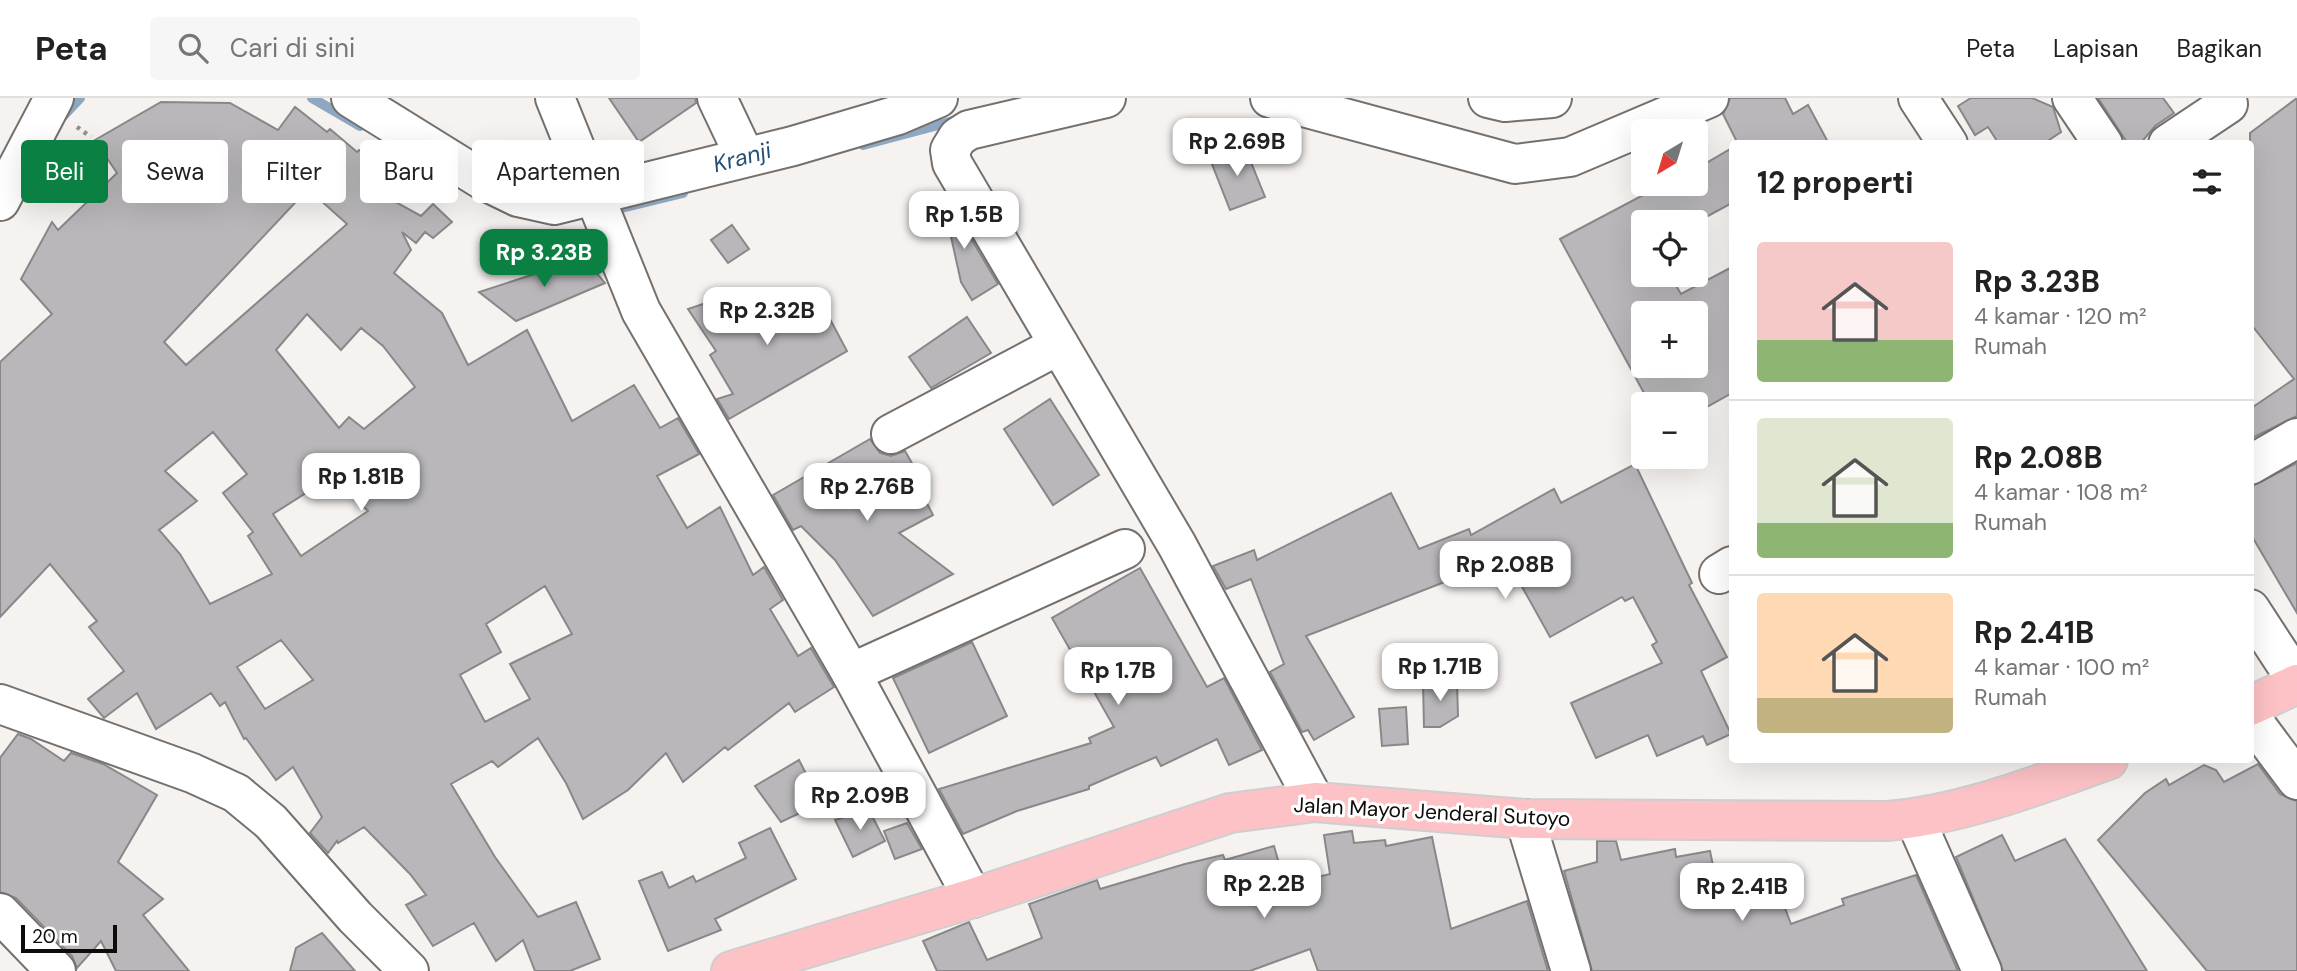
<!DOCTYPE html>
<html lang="id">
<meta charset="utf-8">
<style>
:root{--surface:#fff;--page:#f6f6f6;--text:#222;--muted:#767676;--line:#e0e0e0;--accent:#0b8043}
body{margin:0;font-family:"DM Sans",sans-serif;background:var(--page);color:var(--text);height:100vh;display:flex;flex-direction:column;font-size:26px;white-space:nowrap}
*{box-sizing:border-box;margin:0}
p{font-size:23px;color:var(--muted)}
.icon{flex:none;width:38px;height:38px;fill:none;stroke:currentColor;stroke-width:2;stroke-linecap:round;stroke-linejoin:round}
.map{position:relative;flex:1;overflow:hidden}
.side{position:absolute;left:1729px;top:42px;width:525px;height:623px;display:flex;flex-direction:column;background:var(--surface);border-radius:7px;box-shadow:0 7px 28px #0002}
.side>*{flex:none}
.top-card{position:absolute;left:21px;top:42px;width:665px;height:63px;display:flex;gap:14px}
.needle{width:46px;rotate:218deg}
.buttons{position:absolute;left:1631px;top:21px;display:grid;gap:14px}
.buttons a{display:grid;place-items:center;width:77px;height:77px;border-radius:7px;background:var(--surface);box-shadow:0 7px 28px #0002;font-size:35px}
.scale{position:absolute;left:21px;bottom:18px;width:96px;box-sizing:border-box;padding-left:7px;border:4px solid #0d0c0b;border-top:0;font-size:19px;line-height:24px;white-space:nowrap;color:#0d0c0b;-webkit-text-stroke:5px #fff;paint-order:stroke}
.price{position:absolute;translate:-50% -60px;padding:0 16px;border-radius:14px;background:#fff;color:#222;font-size:23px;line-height:46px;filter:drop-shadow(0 2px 4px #0008)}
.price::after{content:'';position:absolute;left:50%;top:42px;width:21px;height:16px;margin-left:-10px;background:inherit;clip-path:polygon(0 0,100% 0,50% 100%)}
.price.selected{background:var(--accent);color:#fff}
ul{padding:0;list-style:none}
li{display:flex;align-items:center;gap:21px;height:175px;padding:0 28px}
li+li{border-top:2px solid var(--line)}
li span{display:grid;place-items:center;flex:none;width:196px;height:140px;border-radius:7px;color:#555}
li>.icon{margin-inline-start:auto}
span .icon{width:84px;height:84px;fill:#fffc;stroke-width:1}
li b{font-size:30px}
h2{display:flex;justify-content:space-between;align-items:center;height:84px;padding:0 28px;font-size:30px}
.pill{padding:0 24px;border-radius:7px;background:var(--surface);box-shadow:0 7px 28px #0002;font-size:24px;line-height:63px}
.pill.selected{background:var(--accent);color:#fff}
header{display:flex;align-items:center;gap:42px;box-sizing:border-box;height:98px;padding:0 35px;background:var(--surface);border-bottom:2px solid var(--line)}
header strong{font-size:33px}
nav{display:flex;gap:38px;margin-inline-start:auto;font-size:24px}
.search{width:490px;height:63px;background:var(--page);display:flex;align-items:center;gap:18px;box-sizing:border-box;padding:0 24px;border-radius:7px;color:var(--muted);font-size:26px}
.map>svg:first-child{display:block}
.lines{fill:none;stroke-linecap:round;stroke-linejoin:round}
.stream{stroke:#8ea8c1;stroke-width:10}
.building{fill:#b9b7ba;stroke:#89878a;stroke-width:2;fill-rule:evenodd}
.minor-casing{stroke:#73706e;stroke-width:42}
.major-casing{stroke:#cfcece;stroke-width:42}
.path{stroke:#92908e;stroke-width:4.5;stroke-dasharray:3.5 5;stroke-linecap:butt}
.minor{stroke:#fff;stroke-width:38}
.major{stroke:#fdc2c6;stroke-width:38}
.labels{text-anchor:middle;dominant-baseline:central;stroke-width:6;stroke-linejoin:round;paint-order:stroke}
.street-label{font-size:21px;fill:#0d0c0b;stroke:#fff}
.water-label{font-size:23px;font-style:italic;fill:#254f73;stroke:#fff}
</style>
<header>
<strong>Peta</strong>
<div class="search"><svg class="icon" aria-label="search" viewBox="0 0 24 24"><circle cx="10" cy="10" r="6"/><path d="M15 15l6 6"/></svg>Cari di sini</div>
<nav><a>Peta</a><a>Lapisan</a><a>Bagikan</a></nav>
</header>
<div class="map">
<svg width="2297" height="873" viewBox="0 0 2297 873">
<rect width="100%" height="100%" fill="#f5f2f0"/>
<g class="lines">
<!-- stream -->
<g class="stream">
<polyline points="312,0 360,28"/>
<polyline points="63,18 80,0"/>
<polyline points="863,47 957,22"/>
<polyline points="609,113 683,95"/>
</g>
</g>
<!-- building -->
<g class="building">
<polygon points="609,0 695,0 696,5 639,44"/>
<polygon points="1730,0 1785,0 1793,16 1808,7 1829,46 1738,46 1723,16"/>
<polygon points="1971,0 2032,0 2053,9 2061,34 2043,46 1999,46 1988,29 1975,37 1958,8"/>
<polygon points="2098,0 2163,0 2174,15 2155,28 2140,46 2128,46"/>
<polygon points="2297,0 2297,318 2250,341 2250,311 2294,281 2250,225 2250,35"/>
<path d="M161 4 230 5 278 32 295 9 327 34 330 31 357 54 359 52 386 75 372 91 421 118 433 106 452 124 433 140 425 134 416 145 402 134 411 152 394 175 442 215 468 267 527 232 572 323 634 287 660 330 678 320 699 356 657 378 687 430 720 409 753 477 764 469 783 502 770 511 798 558 811 550 834 589 795 614 789 605 728 652 725 649 683 684 666 655 628 692 583 721 566 685 538 640 498 669 492 663 451 686 495 759 538 819 576 804 600 861 570 873H535L523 842 496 863 474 825 433 848 406 807 426 797 410 776 364 729 338 745 337 743 328 755 310 735 322 719 293 669 276 682 246 640 244 641 225 604 220 608 211 595 156 631 137 595 104 620 88 601 124 573 89 529 97 523 50 466 0 519V264L52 216 21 181 52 124 58 132 117 75 95 42ZM308 91 347 126 186 267 164 244ZM307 216 341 252 361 230 383 248 415 289 364 331 349 319 339 330 276 252ZM213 334 247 376 223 395 253 434 248 438 272 476 210 506 180 456 159 432 197 403 165 373ZM331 379 368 413 301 458 273 416ZM545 488 572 536 510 566 530 601 485 624 460 577 501 554 486 526ZM281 542 313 582 265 611 237 569Z"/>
<polygon points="1244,47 1265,99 1230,112 1210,61"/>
<path d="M1732 50V105L1697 124H1643V177H1670L1681 196 1732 169V295L1696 315V306H1650L1560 141 1664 86H1696V71ZM1643 215H1696V268H1643Z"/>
<polygon points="946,98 998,186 972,202 961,184 948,125 937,130 927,108"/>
<polygon points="732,127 749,151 728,165 711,142"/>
<polygon points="584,160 605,185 516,223 479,194"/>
<polygon points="814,191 847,253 729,321 717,301 733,296 710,257 716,253 688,211 730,197 752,230"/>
<polygon points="967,219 991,255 931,290 909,259"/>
<polygon points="1050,301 1099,377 1053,407 1004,331"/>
<polygon points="870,341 880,355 891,358 905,353 913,367 908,369 933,417 899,435 953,476 873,518 835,462 801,428 793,432 773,397"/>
<polygon points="2297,365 2297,515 2250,435 2250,389"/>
<polygon points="1635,366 1692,485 1689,487 1727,559 1701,573 1731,636 1707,647 1703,638 1657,658 1648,637 1596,660 1571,605 1662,565 1652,547 1657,544 1633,499 1625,503 1622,499 1550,539 1506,460 1306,538 1354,619 1314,642 1308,632 1302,634 1270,574 1284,566 1251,481 1226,491 1213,468 1254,452 1257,462 1391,395 1419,451 1469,431 1471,437 1554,391 1561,405"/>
<polygon points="1140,470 1207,589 1224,580 1262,652 1229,667 1217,641 1161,668 1156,659 1089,688 1089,691 1017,713 963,736 939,691 1091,645 1089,640 1114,629 1052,520"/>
<polygon points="972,544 1007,618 929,655 893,580"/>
<polygon points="1423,584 1457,584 1458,618 1440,629 1424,629"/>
<polygon points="1406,609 1408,646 1382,648 1379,611"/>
<polygon points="18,636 31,641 64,663 71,655 103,666 157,697 118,764 163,801 143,817 189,873 116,873 101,843 77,870 72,858 16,800 0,794 0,660"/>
<polygon points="799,662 821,705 781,724 755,688"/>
<polygon points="2258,666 2280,696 2297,703 2297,873 2207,873 2098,742 2145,695 2166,681 2169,687 2204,667 2216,672 2224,684"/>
<polygon points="869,712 885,743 853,759 835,722"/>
<polygon points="907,725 922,751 895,761 884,733"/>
<polygon points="770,730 796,781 715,821 721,832 668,853 639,783 662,774 669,790 693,778 696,784 746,760 739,745"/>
<polygon points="1352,733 1354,745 1385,742 1386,748 1432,739 1451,831 1527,803 1548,873 1318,873 1310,851 1250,873 937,873 923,843 969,824 987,862 1042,840 1029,806 1097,782 1100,791 1185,766 1223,757 1225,762 1274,748 1285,787 1330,776 1324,737"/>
<polygon points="2002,737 2015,763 2065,741 2147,873 2003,873 1956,759"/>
<polygon points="1597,743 1616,743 1621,762 1675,751 1676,759 1710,753 1721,807 1776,786 1791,826 1844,807 1842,801 1916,777 1958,873 1592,873 1564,773 1597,764"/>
<polygon points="322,835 355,873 290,873 296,850"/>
</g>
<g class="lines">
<defs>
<g id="minor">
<polyline points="351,0 483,82 518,99 554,107 793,48 898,17 938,0"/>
<polyline points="555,0 641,213 851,575 973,800"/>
<polyline points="717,0 745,59"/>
<polyline points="1106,0 969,32 958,39 950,52 952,65 1177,447 1315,704"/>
<polyline points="1270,0 1515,66 1570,59 1709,0"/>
<polyline points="1488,0 1505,4 1552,0"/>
<polyline points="1918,0 1948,46"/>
<polyline points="2072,0 2103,46"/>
<polyline points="2168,46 2228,6"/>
<polyline points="0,103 54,0"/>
<polyline points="891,336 1059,247"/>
<polyline points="2250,367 2297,340"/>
<polyline points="1719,476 1732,468"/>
<polyline points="2250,511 2297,583"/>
<polyline points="851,575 1125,451"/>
<polyline points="0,606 192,675 236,695 271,724 355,819 409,873"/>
<polyline points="2250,619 2297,682"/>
<polyline points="1525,721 1571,873"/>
<polyline points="1915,721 1982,873"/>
<polyline points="0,815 56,873"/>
</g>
<g id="major">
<polyline points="2250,608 2297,586"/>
<path d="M731 873 973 800 1230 715 1315 704 1525 721 1887 723C1962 717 2037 687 2108 662"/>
</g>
</defs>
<!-- minor casing -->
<use href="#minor" class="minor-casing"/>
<!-- major casing -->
<use href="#major" class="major-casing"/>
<!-- path -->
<polyline class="path" points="77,29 91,39"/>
<!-- minor -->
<use href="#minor" class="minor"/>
<!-- major -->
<use href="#major" class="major"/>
</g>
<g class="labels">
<!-- street labels -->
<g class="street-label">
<text transform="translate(1432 714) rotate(3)">Jalan Mayor Jenderal Sutoyo</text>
</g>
<!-- water labels -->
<g class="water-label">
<text transform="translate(742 59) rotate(-15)">Kranji</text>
</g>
</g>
</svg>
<div class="buttons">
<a><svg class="needle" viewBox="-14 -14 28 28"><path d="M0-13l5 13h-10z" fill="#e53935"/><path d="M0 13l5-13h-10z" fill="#767676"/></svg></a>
<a><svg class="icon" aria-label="locate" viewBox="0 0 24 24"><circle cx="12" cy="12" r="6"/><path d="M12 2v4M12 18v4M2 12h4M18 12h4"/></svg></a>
<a>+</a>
<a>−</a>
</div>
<div class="scale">20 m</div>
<b class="price" style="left:1237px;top:80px">Rp 2.69B</b>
<b class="price" style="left:964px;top:153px">Rp 1.5B</b>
<b class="price selected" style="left:544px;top:191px">Rp 3.23B</b>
<b class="price" style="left:767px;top:249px">Rp 2.32B</b>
<b class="price" style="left:361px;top:415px">Rp 1.81B</b>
<b class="price" style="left:867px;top:425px">Rp 2.76B</b>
<b class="price" style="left:1505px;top:503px">Rp 2.08B</b>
<b class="price" style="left:1440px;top:605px">Rp 1.71B</b>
<b class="price" style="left:1118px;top:609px">Rp 1.7B</b>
<b class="price" style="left:860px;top:734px">Rp 2.09B</b>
<b class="price" style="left:1264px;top:822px">Rp 2.2B</b>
<b class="price" style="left:1742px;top:825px">Rp 2.41B</b>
<div class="top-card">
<a class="pill selected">Beli</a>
<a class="pill">Sewa</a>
<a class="pill">Filter</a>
<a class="pill">Baru</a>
<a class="pill">Apartemen</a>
</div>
<section class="side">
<h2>12 properti<svg class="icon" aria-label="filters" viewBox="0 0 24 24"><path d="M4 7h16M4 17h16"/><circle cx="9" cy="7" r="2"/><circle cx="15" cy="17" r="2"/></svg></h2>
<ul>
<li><span style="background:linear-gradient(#f6c9c9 70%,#8fb573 0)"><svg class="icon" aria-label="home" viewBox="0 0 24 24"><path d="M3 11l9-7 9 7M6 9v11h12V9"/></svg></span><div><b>Rp 3.23B</b><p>4 kamar · 120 m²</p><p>Rumah</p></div></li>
<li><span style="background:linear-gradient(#dfe7d0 75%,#8fb573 0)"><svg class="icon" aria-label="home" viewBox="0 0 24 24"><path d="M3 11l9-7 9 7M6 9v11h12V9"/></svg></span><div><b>Rp 2.08B</b><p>4 kamar · 108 m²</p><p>Rumah</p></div></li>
<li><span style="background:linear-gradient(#ffd9b3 75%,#c2b280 0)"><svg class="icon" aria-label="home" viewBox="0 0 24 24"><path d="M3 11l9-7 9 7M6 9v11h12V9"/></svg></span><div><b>Rp 2.41B</b><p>4 kamar · 100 m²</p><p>Rumah</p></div></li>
</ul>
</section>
</div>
